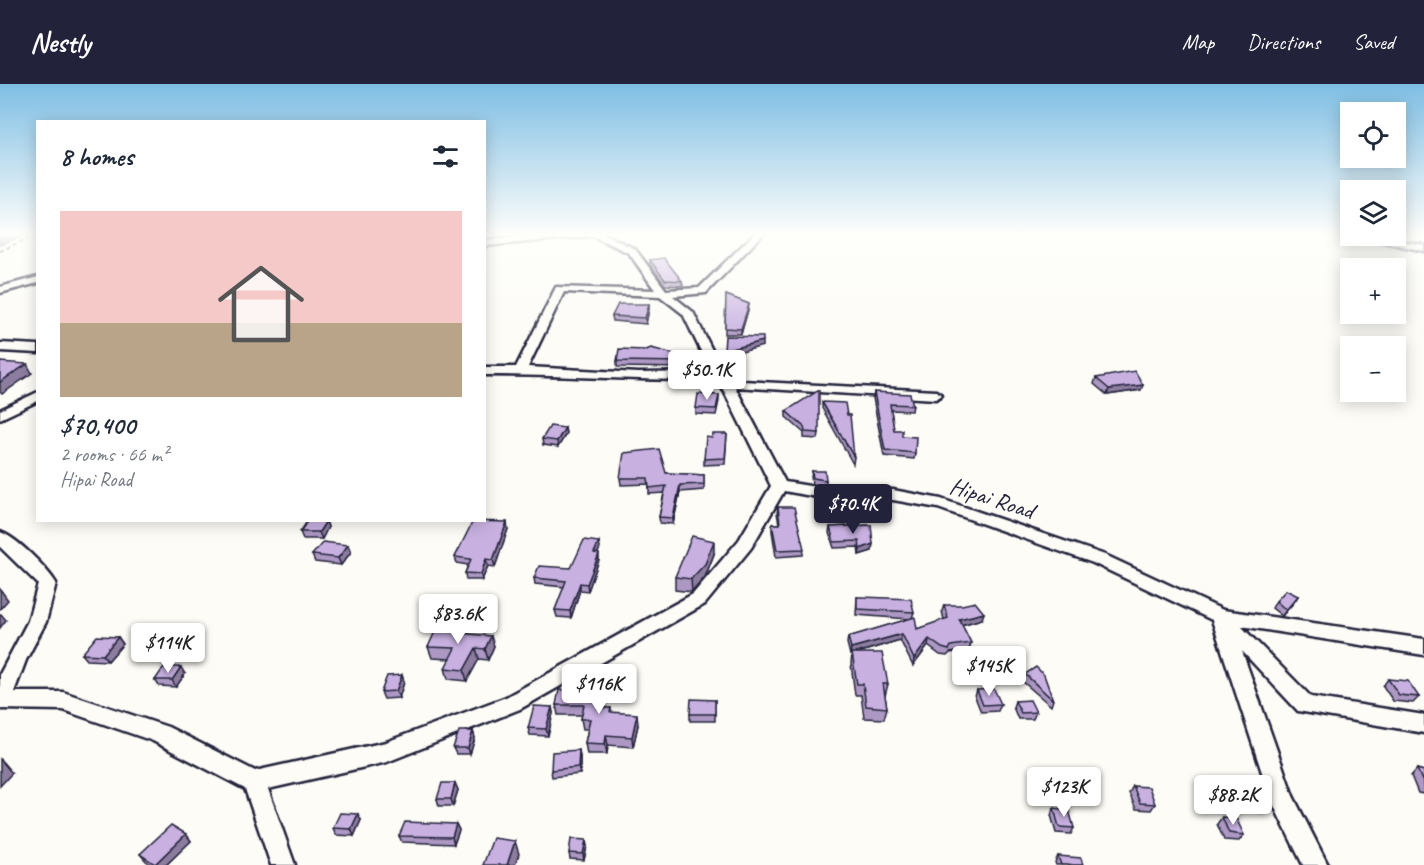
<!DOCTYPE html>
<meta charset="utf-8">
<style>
:root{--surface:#fff;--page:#f6f6f7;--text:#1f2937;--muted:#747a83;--line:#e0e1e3;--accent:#22223b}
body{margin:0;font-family:Caveat,sans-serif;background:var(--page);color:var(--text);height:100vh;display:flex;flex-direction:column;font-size:22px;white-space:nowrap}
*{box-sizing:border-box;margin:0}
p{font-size:20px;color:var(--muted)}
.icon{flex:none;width:33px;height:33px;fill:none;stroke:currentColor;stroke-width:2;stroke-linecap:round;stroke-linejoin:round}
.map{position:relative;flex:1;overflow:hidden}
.panel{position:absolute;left:36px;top:36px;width:450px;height:402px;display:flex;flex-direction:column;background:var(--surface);border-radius:0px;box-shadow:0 3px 15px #0003}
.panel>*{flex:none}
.fabs{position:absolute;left:1340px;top:18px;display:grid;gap:12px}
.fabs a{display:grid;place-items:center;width:66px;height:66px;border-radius:0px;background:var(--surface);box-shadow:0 3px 15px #0003;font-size:30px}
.price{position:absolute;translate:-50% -51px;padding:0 14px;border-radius:6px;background:#fff;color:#222;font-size:20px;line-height:39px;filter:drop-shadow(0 2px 3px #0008)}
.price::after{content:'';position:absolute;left:50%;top:36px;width:18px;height:14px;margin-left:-9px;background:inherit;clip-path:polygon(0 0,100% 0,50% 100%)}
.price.active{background:var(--accent);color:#fff}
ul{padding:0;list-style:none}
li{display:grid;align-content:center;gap:12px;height:318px;padding:0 24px}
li+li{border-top:2px solid var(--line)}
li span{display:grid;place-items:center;height:186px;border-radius:0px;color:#555}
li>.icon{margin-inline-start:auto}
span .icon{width:108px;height:108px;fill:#fffc;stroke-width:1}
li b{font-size:26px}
h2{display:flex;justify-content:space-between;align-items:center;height:72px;padding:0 24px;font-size:26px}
header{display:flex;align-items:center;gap:36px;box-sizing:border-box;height:84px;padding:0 30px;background:var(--accent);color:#fff}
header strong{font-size:28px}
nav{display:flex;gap:33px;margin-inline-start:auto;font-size:21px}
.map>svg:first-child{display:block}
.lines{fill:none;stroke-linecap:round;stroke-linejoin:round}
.minor-casing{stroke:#22223b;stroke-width:5}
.path{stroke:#22223b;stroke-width:2;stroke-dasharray:4 3;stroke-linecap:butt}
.minor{fill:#fdfcf7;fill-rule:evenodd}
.wall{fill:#ac98c2;stroke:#22223b;stroke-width:1.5}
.shaded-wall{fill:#8c7c9e;stroke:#22223b;stroke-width:1.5}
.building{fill:#c8b1e1;stroke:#22223b;stroke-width:1.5}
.labels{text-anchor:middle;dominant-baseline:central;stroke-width:4.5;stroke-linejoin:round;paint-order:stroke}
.street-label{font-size:24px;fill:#22223b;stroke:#fdfcf7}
</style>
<header>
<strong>Nestly</strong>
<nav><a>Map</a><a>Directions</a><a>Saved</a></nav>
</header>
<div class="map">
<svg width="1424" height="781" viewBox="0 0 1424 781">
<rect width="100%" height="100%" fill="#fdfcf7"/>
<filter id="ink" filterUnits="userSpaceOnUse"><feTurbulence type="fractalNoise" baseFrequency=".0167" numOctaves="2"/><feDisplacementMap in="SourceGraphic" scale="12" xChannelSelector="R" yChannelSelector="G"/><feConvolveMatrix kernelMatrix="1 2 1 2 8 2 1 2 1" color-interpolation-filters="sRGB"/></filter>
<g filter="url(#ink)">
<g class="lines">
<defs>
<g id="minor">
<path d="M562 149H602L635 165 666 206 699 204 755 149H764L706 209 673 212 693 228 724 290 742 297 936 307 942 311 936 315 735 303 785 398 828 405 893 406 941 415 1105 471 1223 526 1424 555V571L1241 542 1311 613 1424 631V649L1298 627 1242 567 1293 712 1328 781H1303L1271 716 1212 536 1093 479 938 424 893 416 828 415 784 407 751 464 705 520 520 625 387 678 268 705 295 781H271L245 705 153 657 63 626 0 625V590L28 537 38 500 0 463V448C16 453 47 484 56 499L46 538 26 576 14 608H63L168 643 255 687 386 658 506 613 693 510 739 456 771 402 724 307 715 296C638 297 561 291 484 291V283H516L556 203 655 206 629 169 593 152 484 162V156ZM564 208 660 212 683 230 711 288 639 289 528 283Z"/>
<polygon points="1356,152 1372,152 1424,161 1424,167"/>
<polygon points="38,193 38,199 0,209 0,203"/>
<polygon points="0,259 38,261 38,269 0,267"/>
<polygon points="38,308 38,317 0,335 0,326"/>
</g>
</defs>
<!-- minor casing -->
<use href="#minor" class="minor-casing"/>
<!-- path -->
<polyline class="path" points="0,167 38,150"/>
<!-- minor -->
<use href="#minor" class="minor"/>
</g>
<!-- wall -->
<g class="wall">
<polygon points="650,176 682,197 683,202 665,201 650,181"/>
<polygon points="726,211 749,220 748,226 741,250 725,250"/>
<polygon points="649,220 649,225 646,240 613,237 612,232"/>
<polygon points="646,266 686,279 685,284 617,283 617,277"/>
<polygon points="1096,294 1141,306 1107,311 1094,300"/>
<polygon points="874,308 913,321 912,327 891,326 894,346 902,352 915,369 914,375 884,372 873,314"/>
<polygon points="719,311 719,317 716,331 696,330 696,324"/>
<polygon points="822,318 854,373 853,380 822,324"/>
<polygon points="786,327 819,349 818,355 804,354 804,349 786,333"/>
<polygon points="565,344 566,350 558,363 543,361 542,355"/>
<polygon points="727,350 725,380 704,381 704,375 712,354"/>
<polygon points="812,387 826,396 826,402 812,400 811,393"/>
<polygon points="666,389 704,391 704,406 680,408 673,440 660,439 659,433 664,409 649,410 649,400 621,401 620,394"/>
<polygon points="778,423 804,465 803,471 776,473 772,447 772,440 779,440 777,429"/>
<polygon points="326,437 328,443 322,455 303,455 300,448"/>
<polygon points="871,441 872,467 859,471 858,463 834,464 829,449 830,443"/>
<polygon points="508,445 495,483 488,482 482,496 466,496 465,489 468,481 457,479 455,473"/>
<polygon points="600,464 597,470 599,476 588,507 580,506 571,534 557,533 555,526 564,503 535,500 534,494 571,484"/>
<polygon points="351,468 341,481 315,478 312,471"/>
<polygon points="714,470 705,493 692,508 675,506 675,493"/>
<polygon points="1298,512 1294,518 1282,532 1272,524 1276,517"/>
<polygon points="857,513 914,528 912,534 917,545 944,536 942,527 944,521 982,535 962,541 971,559 969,566 950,569 947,572 940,571 928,562 913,582 900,556 858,569 888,600 885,612 887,624 884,635 864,634 861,611 855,611 851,580 852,570 850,571 847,559 848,553 909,535 856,531"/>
<polygon points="465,550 494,562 488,576 479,575 467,597 448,595 445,584 450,575 432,574 428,563"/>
<polygon points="118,553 123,560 108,577 87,576 82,570"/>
<polygon points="185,590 176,603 159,602 155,596"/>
<polygon points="1025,590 1053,616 1051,622 1022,597"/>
<polygon points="402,591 404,598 399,614 384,615 381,608"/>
<polygon points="1388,595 1419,613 1413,619 1393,617 1383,602"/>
<polygon points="977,606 1001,620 998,627 981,628 975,613"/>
<polygon points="607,616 606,624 611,624 611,628 638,641 633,663 608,661 607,670 587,670 585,659 588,645 583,645 581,635 582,631 558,631 556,621"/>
<polygon points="715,616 715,637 690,637 690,630"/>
<polygon points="1015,617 1036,628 1033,635 1018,635 1013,623"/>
<polygon points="552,623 553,629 548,652 530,651 528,644"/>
<polygon points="473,647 475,654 470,670 456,670 453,664"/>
<polygon points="579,666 580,673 580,690 552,693 551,686"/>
<polygon points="1417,685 1424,687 1424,710 1418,709 1411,692"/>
<polygon points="455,699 458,706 453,722 439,722 437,715"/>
<polygon points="1133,702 1155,720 1151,726 1136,725 1129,709"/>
<polygon points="1244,703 1270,722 1265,729 1247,727 1239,710"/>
<polygon points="1054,724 1074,744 1071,750 1056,749 1051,731"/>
<polygon points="1222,733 1244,751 1239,757 1224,756 1217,740"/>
<polygon points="361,736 354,752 336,751 333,744"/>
<polygon points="456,740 459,746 454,760 402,758 399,752"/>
<polygon points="186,750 191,757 166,781 152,781 146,777 140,770"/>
<polygon points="587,762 584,776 570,775 569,769"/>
<polygon points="1058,772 1083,781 1056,781 1055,778"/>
</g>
<!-- shaded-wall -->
<g class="shaded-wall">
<polygon points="16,149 30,149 0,161 0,155"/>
<polygon points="649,220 649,225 646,240 645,234"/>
<polygon points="749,220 748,226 741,250 741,245"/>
<polygon points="763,257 763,262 724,273 724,267"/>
<polygon points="27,280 32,289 2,310 0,308 0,298"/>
<polygon points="1143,301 1141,306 1107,311 1109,305"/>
<polygon points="565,344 566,350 558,363 557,357"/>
<polygon points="680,401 680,408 673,440 673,434"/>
<polygon points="326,437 328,443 322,455 319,448"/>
<polygon points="507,438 508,445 495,483 493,476"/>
<polygon points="714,457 714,470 705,493 692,508 691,495"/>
<polygon points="599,458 600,464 595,476 594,469"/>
<polygon points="873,460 872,467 859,471 860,465"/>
<polygon points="348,461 351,468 341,481 338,474"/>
<polygon points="599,470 599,476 588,507 587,500"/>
<polygon points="486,475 488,482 482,496 481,490"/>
<polygon points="580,499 580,506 571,534 570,527"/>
<polygon points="0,505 8,516 0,525"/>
<polygon points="1298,512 1294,518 1282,532 1286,526"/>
<polygon points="984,529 982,535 957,542 959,535"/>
<polygon points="0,530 1,530 6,536 0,544"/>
<polygon points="463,543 466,553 461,549"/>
<polygon points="902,550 900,556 850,571 851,564"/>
<polygon points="491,552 494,562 488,576 485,565"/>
<polygon points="118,553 123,560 108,577 103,571"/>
<polygon points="929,555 928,562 913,582 914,575"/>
<polygon points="476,564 479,575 467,597 464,586"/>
<polygon points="181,583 185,590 176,603 172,596"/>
<polygon points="402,591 404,598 399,614 396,607"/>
<polygon points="606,606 607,616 604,634 603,624"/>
<polygon points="552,623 553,629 548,652 546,645"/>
<polygon points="637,630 638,641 633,663 632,653"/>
<polygon points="473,647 475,654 470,670 468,664"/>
<polygon points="606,651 608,661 607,670 605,660"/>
<polygon points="579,666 580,673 580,690 578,683"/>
<polygon points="0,675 12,689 0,702"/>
<polygon points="455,699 458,706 453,722 451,715"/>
<polygon points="358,730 361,736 354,752 351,745"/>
<polygon points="456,740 459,746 454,760 452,753"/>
<polygon points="186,750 191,757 166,781 155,781 155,780"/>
<polygon points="586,756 587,762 584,776 583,770"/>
<polygon points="515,757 519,770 515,781 507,781"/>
</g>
<!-- building -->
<g class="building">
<polygon points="0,149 16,149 0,155"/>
<polygon points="664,174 682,197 665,196 650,176"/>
<polygon points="726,211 749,220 741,245 725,244"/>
<polygon points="618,220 649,220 645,234 612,232"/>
<polygon points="725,252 763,253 763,257 724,267"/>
<polygon points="651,264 686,273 685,278 617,277 619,265 646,266"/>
<polygon points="0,278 27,280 0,298"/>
<polygon points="1135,287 1143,301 1109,305 1096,294"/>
<polygon points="819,306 819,349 805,348 804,343 786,327"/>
<polygon points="874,308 910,310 913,321 890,320 894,346 902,346 902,352 916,353 915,369 885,366"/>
<polygon points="698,310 719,311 716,325 696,324"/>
<polygon points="822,318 845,319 847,331 850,331 854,373"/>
<polygon points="550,342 565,344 557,357 542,355"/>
<polygon points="713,350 727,350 725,374 704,375 706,353 712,354"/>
<polygon points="659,365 666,389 704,391 704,400 680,401 673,434 659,433 666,402 649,404 648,394 620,394 624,369"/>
<polygon points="812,387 825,387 826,396 813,394"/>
<polygon points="778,423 794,423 804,465 777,466 772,440 780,440"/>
<polygon points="308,436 325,436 326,437 319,448 300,448"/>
<polygon points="473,437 507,438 493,476 486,475 481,490 465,489 471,475 455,473"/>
<polygon points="871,441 873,460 860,465 859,457 834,458 830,443"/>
<polygon points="692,452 714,457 705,480 691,495 675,493"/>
<polygon points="584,456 599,458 594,469 599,470 587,500 580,499 570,527 555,526 566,497 534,494 539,482 571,484"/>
<polygon points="323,458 348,461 338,474 312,471"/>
<polygon points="1286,506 1298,512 1286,526 1276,517"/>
<polygon points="857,513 862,513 911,515 914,528 857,525"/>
<polygon points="975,518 984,529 959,535 971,559 951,562 949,566 942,564 929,555 914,575 902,550 851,564 848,553 915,533 917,545 948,534 944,521 962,521"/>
<polygon points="438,541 463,543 461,549 491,552 485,565 476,564 464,586 445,584 455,564 428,563"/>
<polygon points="97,552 118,553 103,571 82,570"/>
<polygon points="852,569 882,569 888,600 883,600 887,624 866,622 863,600 857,600"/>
<polygon points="164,583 181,583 172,596 155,596"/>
<polygon points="1036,583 1044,591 1053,616 1025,590"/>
<polygon points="402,591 396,607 381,608 387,592"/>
<polygon points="1388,595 1408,597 1419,613 1399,611"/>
<polygon points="994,605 1001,620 983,621 977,606"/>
<polygon points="559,606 606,606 603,624 611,624 610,628 637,630 632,653 606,651 605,660 585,659 590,635 581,635 584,621 556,621"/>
<polygon points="691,615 715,616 715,630 690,630"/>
<polygon points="1030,616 1036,628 1021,629 1015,617"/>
<polygon points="534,622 552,623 546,645 528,644"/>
<polygon points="459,647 473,647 468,664 453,664"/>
<polygon points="579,666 578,683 551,686 552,668"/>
<polygon points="1417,685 1424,687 1424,701"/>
<polygon points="442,699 455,699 451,715 437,715"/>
<polygon points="1133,702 1149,703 1155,720 1140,719"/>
<polygon points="1244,703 1262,705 1270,722 1252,720"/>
<polygon points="1054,724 1069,726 1074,744 1059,743"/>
<polygon points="340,729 358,730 351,745 333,744"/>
<polygon points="1222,733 1236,734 1244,751 1229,749"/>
<polygon points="405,738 456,740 452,753 399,752"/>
<polygon points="171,741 186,750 155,780 140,770"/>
<polygon points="493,754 515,757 507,781 483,781"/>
<polygon points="571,755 586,756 583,770 569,769"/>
<polygon points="1058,772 1081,774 1083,781 1061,781"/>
</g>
</g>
<!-- sky -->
<linearGradient id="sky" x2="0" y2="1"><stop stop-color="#7ebee4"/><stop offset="0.58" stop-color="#fefefb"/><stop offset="1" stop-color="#fefefb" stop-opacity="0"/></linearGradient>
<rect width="1424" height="259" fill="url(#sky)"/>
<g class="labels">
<!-- street labels -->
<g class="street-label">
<text transform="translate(992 414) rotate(18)">Hipai Road</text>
</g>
</g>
</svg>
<div class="fabs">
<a><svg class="icon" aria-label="locate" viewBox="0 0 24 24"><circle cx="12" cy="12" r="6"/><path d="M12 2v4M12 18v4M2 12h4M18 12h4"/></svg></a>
<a><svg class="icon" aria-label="layers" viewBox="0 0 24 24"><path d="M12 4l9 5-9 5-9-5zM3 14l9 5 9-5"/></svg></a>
<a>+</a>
<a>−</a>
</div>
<b class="price" style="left:707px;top:317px">$50.1K</b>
<b class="price active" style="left:853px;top:451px">$70.4K</b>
<b class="price" style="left:458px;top:561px">$83.6K</b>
<b class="price" style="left:168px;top:590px">$114K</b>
<b class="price" style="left:989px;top:613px">$145K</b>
<b class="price" style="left:599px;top:631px">$116K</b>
<b class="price" style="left:1064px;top:734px">$123K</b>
<b class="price" style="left:1233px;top:742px">$88.2K</b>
<section class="panel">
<h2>8 homes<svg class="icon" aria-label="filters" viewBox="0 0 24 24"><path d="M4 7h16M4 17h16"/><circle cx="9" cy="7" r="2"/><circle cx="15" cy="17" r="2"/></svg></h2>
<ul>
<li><span style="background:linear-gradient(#f6c9c9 60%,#b9a48a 0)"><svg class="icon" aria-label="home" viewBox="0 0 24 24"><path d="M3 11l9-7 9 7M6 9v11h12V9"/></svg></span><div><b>$70,400</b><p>2 rooms · 66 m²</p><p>Hipai Road</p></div></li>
</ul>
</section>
</div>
